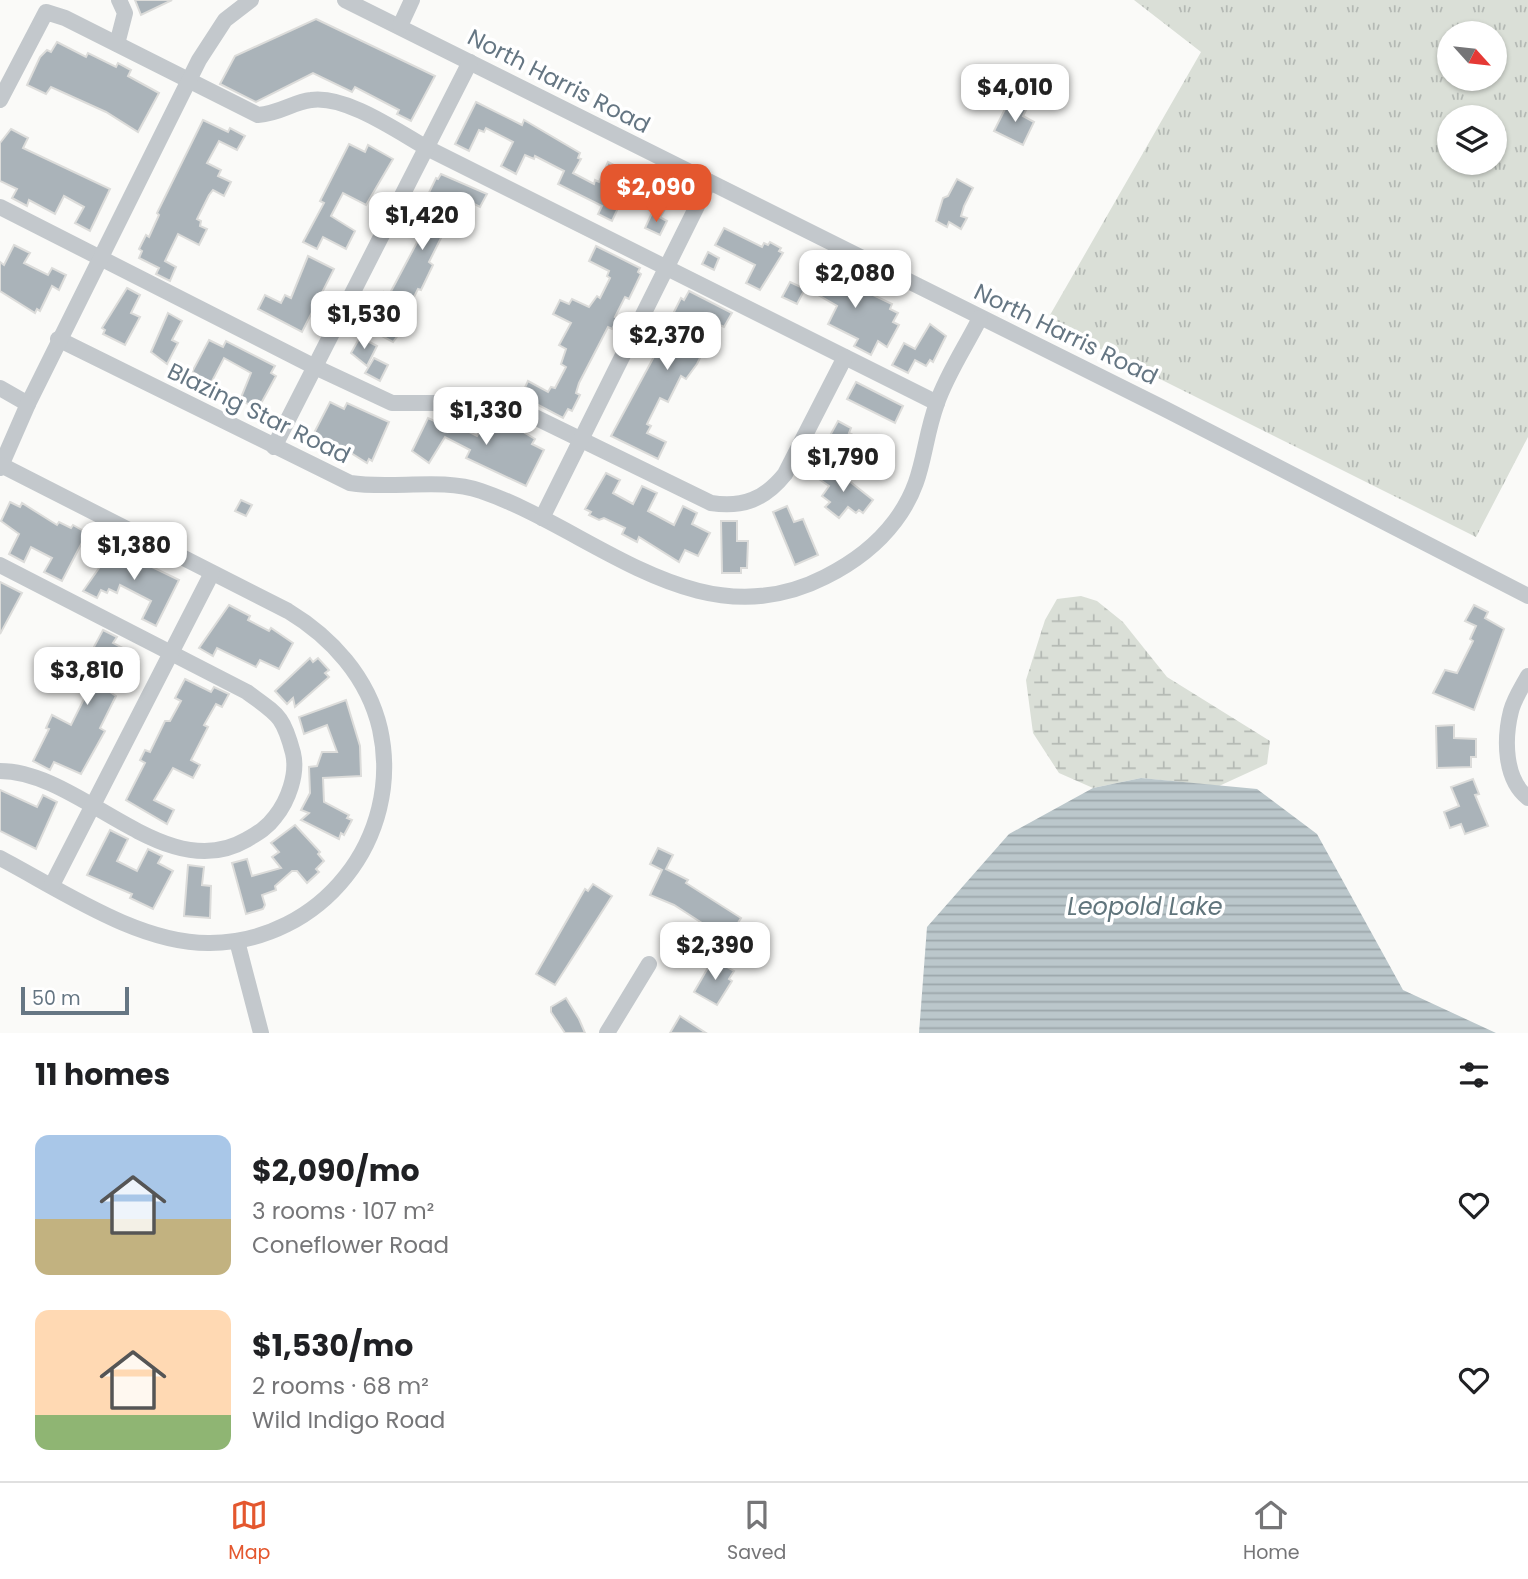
<!DOCTYPE html>
<meta charset="utf-8">
<style>
:root{--surface:#fff;--page:#f6f6f6;--text:#202124;--muted:#757577;--line:#e0e0e0;--accent:#e4572e}
body{margin:0;font-family:Poppins,sans-serif;background:var(--page);color:var(--text);height:100vh;display:flex;flex-direction:column;font-size:26px;white-space:nowrap}
*{box-sizing:border-box;margin:0}
p{font-size:23px;color:var(--muted)}
.icon{flex:none;width:38px;height:38px;fill:none;stroke:currentColor;stroke-width:2;stroke-linecap:round;stroke-linejoin:round}
.map{position:relative;height:1033px;overflow:hidden}
.side{display:flex;flex-direction:column;background:var(--surface);flex:1}
.side>*{flex:none}
.needle{width:46px;rotate:117deg}
.controls{position:absolute;left:1437px;top:21px;display:grid;gap:14px}
.controls a{display:grid;place-items:center;width:70px;height:70px;border-radius:50%;background:var(--surface);box-shadow:0 2px 5px #0004;font-size:35px}
.scale{position:absolute;left:21px;bottom:18px;width:108px;box-sizing:border-box;padding-left:7px;border:4px solid #657683;border-top:0;font-size:19px;line-height:24px;white-space:nowrap;color:#657683;-webkit-text-stroke:5px #fff;paint-order:stroke}
.price{position:absolute;translate:-50% -60px;padding:0 16px;border-radius:14px;background:#fff;color:#222;font-size:23px;line-height:46px;filter:drop-shadow(0 2px 4px #0008)}
.price::after{content:'';position:absolute;left:50%;top:42px;width:21px;height:16px;margin-left:-10px;background:inherit;clip-path:polygon(0 0,100% 0,50% 100%)}
.price.selected{background:var(--accent);color:#fff}
ul{padding:0;list-style:none}
li{display:flex;align-items:center;gap:21px;height:175px;padding:0 35px}
li span{display:grid;place-items:center;flex:none;width:196px;height:140px;border-radius:14px;color:#555}
li>.icon{margin-inline-start:auto}
span .icon{width:84px;height:84px;fill:#fffc;stroke-width:1}
li b{font-size:30px}
h2{display:flex;justify-content:space-between;align-items:center;height:84px;padding:0 35px;font-size:30px}
.tabs{display:flex;justify-content:space-around;align-items:center;height:98px;border-top:2px solid var(--line);background:var(--surface);font-size:19px;color:var(--muted)}
.tabs a{display:grid;justify-items:center;gap:4px}
.tabs .selected{color:var(--accent)}
.map>svg:first-child{display:block}
.grass{fill:url(#grass-tufts);fill-rule:evenodd}
.wetland{fill:url(#wetland-marsh)}
.water{fill:url(#water-rules)}
.building{fill:#aab3b9;stroke:#dcdcda;stroke-width:2}
.lines{fill:none;stroke-linecap:round;stroke-linejoin:round}
.minor{stroke:#c3c8cc;stroke-width:16}
.labels{text-anchor:middle;dominant-baseline:central;stroke-width:7;stroke-linejoin:round;paint-order:stroke}
.street-label{font-size:23px;fill:#657683;stroke:#fff}
.water-label{font-size:24px;font-style:italic;fill:#60757c;stroke:#fff}
</style>
<div class="map">
<svg width="1528" height="1033" viewBox="0 0 1528 1033">
<defs>
<pattern id="grass-tufts" width="24" height="20" patternUnits="userSpaceOnUse" patternTransform="scale(1.75)"><rect width="24" height="20" fill="#dadfd7"/><path d="M3 7l-1-3M5 7V3M7 7l1-3M15 17l-1-3M17 17v-4M19 17l1-3" fill="none" stroke="#b4b9b4"/></pattern>
<pattern id="wetland-marsh" width="20" height="14" patternUnits="userSpaceOnUse" patternTransform="scale(1.75)"><rect width="20" height="14" fill="#dadfd7"/><path d="M1 5h8M5 5V1M11 12h8M15 12V8" fill="none" stroke="#b4b9b4"/></pattern>
<pattern id="water-rules" width="6" height="5" patternUnits="userSpaceOnUse" patternTransform="scale(1.75)"><rect width="6" height="5" fill="#bbc7cb"/><path d="M0 2.5h6" fill="none" stroke="#9ca6aa"/></pattern>
</defs>
<rect width="100%" height="100%" fill="#fafaf8"/>
<!-- grass -->
<path class="grass" d="M1134 0H1528V437L1476 537 1046 322 1201 52ZM1449 33H1494V79H1449ZM1449 117H1494V163H1449Z"/>
<!-- wetland -->
<polygon class="wetland" points="1081,596 1097,601 1123,622 1167,677 1270,741 1267,764 1219,786 1141,778 1093,788 1059,773 1033,733 1026,680 1045,620 1057,599"/>
<!-- water -->
<polygon class="water" points="1141,778 1257,789 1317,834 1403,990 1496,1033 919,1033 927,927 1009,834 1093,788"/>
<!-- building -->
<g class="building">
<polygon points="135,0 172,0 141,15"/>
<polygon points="316,19 435,76 411,121 397,114 399,110 355,87 352,92 313,73 256,102 220,84 235,56"/>
<polygon points="57,42 86,57 88,53 116,67 118,63 131,70 128,76 159,93 138,132 106,112 51,87 46,94 27,85 40,57 47,50 51,52"/>
<polygon points="973,77 989,86 979,104 963,95"/>
<polygon points="476,102 522,125 524,120 580,153 578,158 581,159 573,173 594,184 595,180 599,182 608,162 625,171 610,202 619,206 612,221 598,214 602,206 558,184 564,171 535,156 534,159 525,155 516,174 501,166 513,142 486,128 484,132 479,130 469,151 455,144"/>
<polygon points="1012,102 1026,110 1023,116 1034,122 1023,145 994,131 1006,107 1009,109"/>
<polygon points="203,120 228,132 230,128 245,136 237,150 219,141 207,163 221,170 218,176 231,182 224,196 213,190 209,195 197,219 201,221 200,226 207,229 199,245 178,234 165,261 176,267 170,281 156,274 159,268 139,258 142,251 139,249 146,235 149,237 159,215 157,213"/>
<polygon points="11,129 28,138 23,148 110,189 90,231 75,223 84,207 64,196 55,214 29,200 27,206 12,198 17,189 0,181 0,143"/>
<polygon points="349,144 365,152 368,145 393,159 366,205 343,193 331,216 355,231 346,249 323,237 317,249 303,242 324,203 320,201"/>
<polygon points="441,174 487,194 480,207 457,195 450,208 446,206 434,229 443,234 429,262 433,265 421,290 418,289 414,297 411,296 399,317 408,322 393,342 380,335 386,324 372,316 384,292 389,295 421,235 411,230 436,178 438,179"/>
<polygon points="957,179 973,188 964,206 961,216 967,218 961,229 949,222 947,227 936,221 943,198 948,196"/>
<polygon points="651,188 667,197 664,202 668,204 661,216 642,206"/>
<polygon points="652,213 667,221 660,235 645,228"/>
<polygon points="724,228 762,247 764,243 768,245 770,242 781,248 779,251 783,253 760,290 746,283 755,265 715,245"/>
<polygon points="14,245 30,253 24,263 48,275 52,268 66,275 59,290 52,286 40,311 37,309 35,313 0,291 0,262 4,265"/>
<polygon points="596,246 640,268 638,272 641,274 629,299 625,297 615,317 618,318 612,329 608,327 579,383 576,393 580,395 572,411 568,409 563,418 521,396 528,381 548,392 551,387 555,388 566,367 561,364 566,349 559,345 571,323 553,314 560,300 569,304 572,299 589,307 597,296 600,298 610,278 607,276 609,271 589,261"/>
<polygon points="708,252 719,258 714,270 702,264"/>
<polygon points="308,256 334,269 302,332 258,309 265,295 281,303 285,295 291,298"/>
<polygon points="811,265 892,304 890,309 898,313 893,322 899,325 887,347 878,341 871,355 854,346 858,339 828,324 837,306 801,285"/>
<polygon points="790,282 805,289 797,304 782,297"/>
<polygon points="127,288 140,295 131,313 140,317 125,345 103,334 105,330 102,328"/>
<polygon points="689,291 732,313 724,327 704,317 692,341 705,348 697,364 686,379 681,376 668,402 660,398 647,424 651,426 647,433 666,442 658,459 611,436 676,316 673,314 681,298 684,300"/>
<polygon points="168,313 182,321 172,340 178,343 167,364 151,352"/>
<polygon points="930,324 946,336 933,362 930,360 926,366 915,360 908,373 892,365 904,343 915,349"/>
<polygon points="360,337 377,346 367,366 351,353"/>
<polygon points="209,340 223,347 226,341 275,366 271,373 276,376 258,409 240,400 251,373 224,358 210,385 194,377 196,374 192,372"/>
<polygon points="374,358 388,365 380,381 365,373"/>
<polygon points="856,382 903,406 895,423 847,399"/>
<polygon points="330,402 344,409 347,403 389,422 372,461 369,459 367,463 335,443 333,448 317,440 319,437 313,435"/>
<polygon points="497,416 535,439 532,444 544,450 526,486 466,458 470,450 445,437 429,463 412,451 428,418 441,424 444,419 477,436 480,430 487,434"/>
<polygon points="838,421 851,428 849,433 886,452 875,475 837,455 842,448 827,441"/>
<polygon points="829,465 873,500 863,513 859,510 856,513 848,507 839,518 825,507 830,502 822,496 829,486 819,479"/>
<polygon points="606,473 620,480 613,493 633,504 642,486 657,493 648,511 674,525 683,506 697,513 692,524 710,533 698,556 685,550 679,562 639,537 637,542 622,534 625,528 604,518 599,520 589,515 591,512 585,509"/>
<polygon points="241,500 252,505 246,516 235,511"/>
<polygon points="10,502 20,507 22,503 57,525 59,522 71,528 73,525 87,533 62,581 44,572 52,558 31,547 24,562 9,554 19,534 1,521"/>
<polygon points="787,506 794,522 803,519 818,555 795,565 773,512"/>
<polygon points="721,521 737,521 737,541 748,541 747,568 741,568 741,573 722,573"/>
<polygon points="113,548 179,580 156,626 142,619 151,601 120,585 117,593 109,589 107,593 101,590 97,598 83,591"/>
<polygon points="0,582 22,593 0,634"/>
<polygon points="229,605 250,616 248,620 269,631 271,628 293,643 279,669 260,660 256,667 217,648 213,656 199,648"/>
<polygon points="1474,605 1488,612 1485,618 1504,629 1474,710 1433,693 1445,670 1457,673 1473,641 1470,639 1476,626 1465,621"/>
<polygon points="103,630 117,637 113,643 136,655 135,658 139,660 131,676 121,671 110,692 116,696 100,728 105,731 81,774 54,762 50,770 33,761 49,729 46,728 52,715 71,725 92,683 71,672 79,656 87,660"/>
<polygon points="310,658 313,662 318,658 329,670 325,673 329,677 295,707 293,698 287,704 275,691"/>
<polygon points="185,679 211,692 214,687 229,694 222,707 216,704 204,725 208,727 191,760 200,765 193,778 173,768 154,800 174,810 167,824 126,800 145,763 140,760 145,750 150,752 165,721 170,721 181,701 175,698"/>
<polygon points="346,700 360,746 361,776 323,778 324,802 349,815 347,818 352,820 344,835 341,833 339,839 301,820 309,813 301,810 310,793 309,767 317,766 322,752 337,752 327,725 304,734 299,717"/>
<polygon points="1454,725 1454,738 1476,739 1476,757 1471,757 1471,767 1437,768 1436,726"/>
<polygon points="1473,779 1479,794 1475,795 1488,826 1465,834 1461,824 1450,828 1444,812 1459,806 1451,787"/>
<polygon points="0,790 37,807 43,795 57,802 36,849 0,831"/>
<polygon points="295,825 320,852 318,854 324,861 316,869 319,872 307,883 297,871 292,871 275,886 276,890 262,895 265,905 263,909 246,914 232,863 247,859 252,876 281,868 272,857 279,852 271,843"/>
<polygon points="110,830 128,839 117,861 137,871 148,849 162,856 158,863 173,871 153,909 130,898 132,894 87,875"/>
<polygon points="658,848 673,855 666,869 688,880 686,883 741,918 730,936 724,933 722,936 674,905 650,895 662,870 650,864"/>
<polygon points="188,865 204,867 202,885 211,886 210,918 184,916"/>
<polygon points="593,884 612,896 555,985 536,974 585,889 588,891"/>
<polygon points="713,959 734,971 729,979 732,981 717,1005 694,992"/>
<polygon points="566,998 579,1019 585,1033 565,1033 551,1012 551,1007"/>
<polygon points="680,1016 706,1033 670,1033"/>
</g>
<g class="lines">
<!-- minor -->
<g class="minor">
<polyline points="345,0 1165,409 1528,596"/>
<polyline points="400,26 412,0"/>
<polyline points="117,44 125,13 119,0"/>
<path d="M0 100 46 12 65 18 258 115C281 113 293 102 311 100 346 95 397 131 427 148L937 403"/>
<path d="M0 207 315 367 392 403H506L711 503C743 508 765 499 785 474L845 357"/>
<path d="M58 339 350 483C393 490 440 477 481 491 595 530 698 642 825 577 851 564 877 545 895 521 926 480 921 447 937 403 947 374 966 346 980 318"/>
<polyline points="0,388 28,404 199,60 225,20 251,0"/>
<polyline points="274,447 470,62"/>
<polyline points="0,468 28,404"/>
<polyline points="542,518 709,182"/>
<path d="M0 565 247 692C278 715 283 715 293 753 298 774 288 801 275 817 267 828 258 833 246 840 165 887 81 771 0 771"/>
<path d="M1528 676C1522 687 1514 699 1511 711 1504 739 1504 779 1528 798"/>
<path d="M0 858C61 890 139 944 210 943 321 942 404 838 380 729 368 677 331 637 288 611L1 465"/>
<polyline points="52,885 212,573"/>
<polyline points="237,941 261,1033"/>
<polyline points="607,1033 649,964"/>
</g>
</g>
<g class="labels">
<!-- street labels -->
<g class="street-label">
<text transform="translate(559 81) rotate(27)">North Harris Road</text>
<text transform="translate(1066 334) rotate(26)">North Harris Road</text>
<text transform="translate(259 413) rotate(26)">Blazing Star Road</text>
</g>
<!-- water labels -->
<g class="water-label">
<text x="1145" y="906">Leopold Lake</text>
</g>
</g>
</svg>
<div class="controls">
<a><svg class="needle" viewBox="-14 -14 28 28"><path d="M0-13l5 13h-10z" fill="#e53935"/><path d="M0 13l5-13h-10z" fill="#757577"/></svg></a>
<a><svg class="icon" aria-label="layers" viewBox="0 0 24 24"><path d="M12 4l9 5-9 5-9-5zM3 14l9 5 9-5"/></svg></a>
</div>
<div class="scale">50 m</div>
<b class="price" style="left:1015px;top:124px">$4,010</b>
<b class="price selected" style="left:656px;top:224px">$2,090</b>
<b class="price" style="left:422px;top:252px">$1,420</b>
<b class="price" style="left:855px;top:310px">$2,080</b>
<b class="price" style="left:364px;top:351px">$1,530</b>
<b class="price" style="left:667px;top:372px">$2,370</b>
<b class="price" style="left:486px;top:447px">$1,330</b>
<b class="price" style="left:843px;top:494px">$1,790</b>
<b class="price" style="left:134px;top:582px">$1,380</b>
<b class="price" style="left:87px;top:707px">$3,810</b>
<b class="price" style="left:715px;top:982px">$2,390</b>
</div>
<section class="side">
<h2>11 homes<svg class="icon" aria-label="filters" viewBox="0 0 24 24"><path d="M4 7h16M4 17h16"/><circle cx="9" cy="7" r="2"/><circle cx="15" cy="17" r="2"/></svg></h2>
<ul>
<li><span style="background:linear-gradient(#a9c7e8 60%,#c2b280 0)"><svg class="icon" aria-label="home" viewBox="0 0 24 24"><path d="M3 11l9-7 9 7M6 9v11h12V9"/></svg></span><div><b>$2,090/mo</b><p>3 rooms · 107 m²</p><p>Coneflower Road</p></div><svg class="icon" aria-label="heart" viewBox="0 0 24 24"><path d="M12 20l-8-8c-3-5 5-10 8-4 3-6 11-1 8 4z"/></svg></li>
<li><span style="background:linear-gradient(#ffd9b3 75%,#8fb573 0)"><svg class="icon" aria-label="home" viewBox="0 0 24 24"><path d="M3 11l9-7 9 7M6 9v11h12V9"/></svg></span><div><b>$1,530/mo</b><p>2 rooms · 68 m²</p><p>Wild Indigo Road</p></div><svg class="icon" aria-label="heart" viewBox="0 0 24 24"><path d="M12 20l-8-8c-3-5 5-10 8-4 3-6 11-1 8 4z"/></svg></li>
</ul>
</section>
<nav class="tabs">
<a class="selected"><svg class="icon" aria-label="map" viewBox="0 0 24 24"><path d="M3 6l6-2 6 2 6-2v14l-6 2-6-2-6 2zM9 4v14M15 6v14"/></svg>Map</a>
<a><svg class="icon" aria-label="saved" viewBox="0 0 24 24"><path d="M7 4h10v16l-5-4-5 4z"/></svg>Saved</a>
<a><svg class="icon" aria-label="home" viewBox="0 0 24 24"><path d="M3 11l9-7 9 7M6 9v11h12V9"/></svg>Home</a>
</nav>
